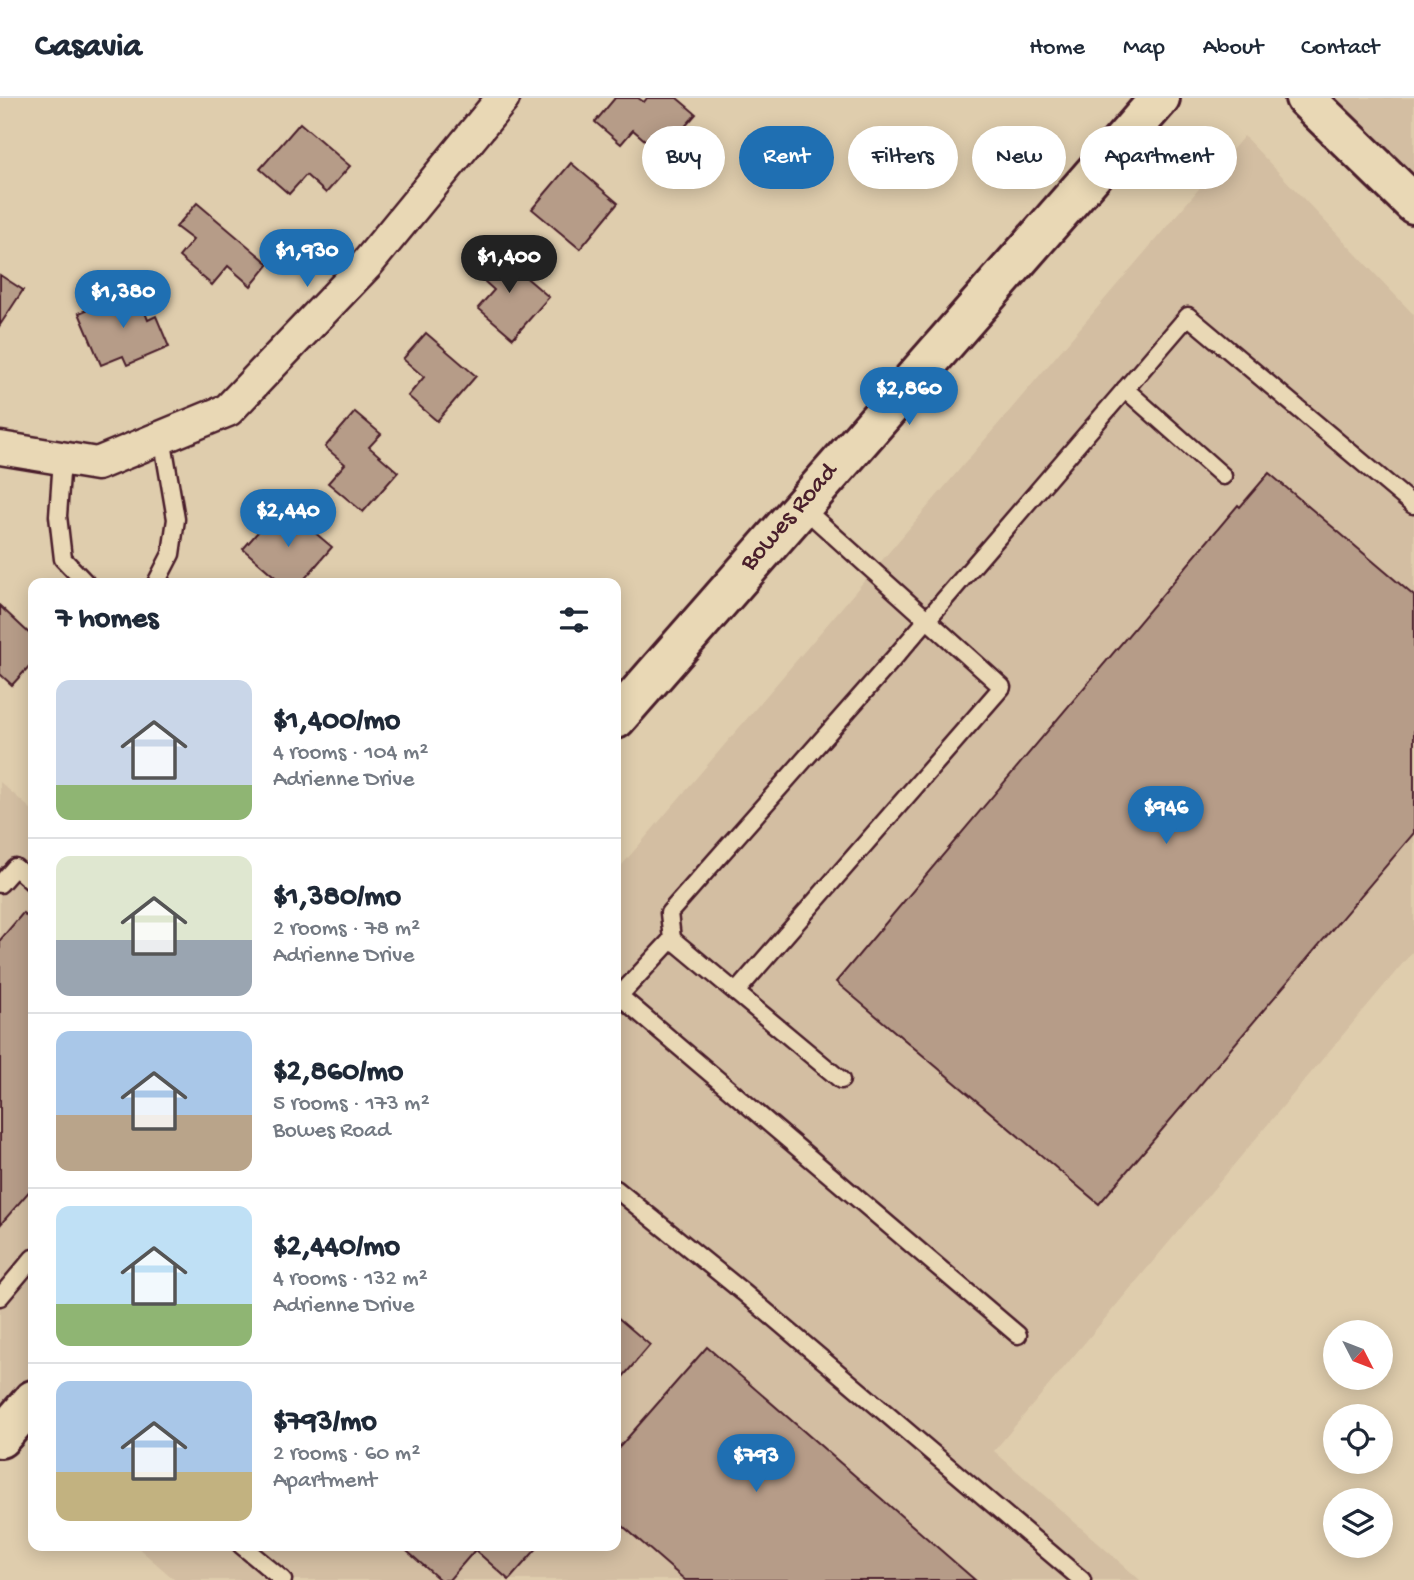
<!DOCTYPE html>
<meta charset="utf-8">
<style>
:root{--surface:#fff;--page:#f2f2f3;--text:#1f2937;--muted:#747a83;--line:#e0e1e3;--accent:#1f6fb2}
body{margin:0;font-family:"Gochi Hand",sans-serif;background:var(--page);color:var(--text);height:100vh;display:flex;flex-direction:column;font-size:26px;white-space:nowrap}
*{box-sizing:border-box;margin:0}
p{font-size:23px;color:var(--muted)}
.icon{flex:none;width:38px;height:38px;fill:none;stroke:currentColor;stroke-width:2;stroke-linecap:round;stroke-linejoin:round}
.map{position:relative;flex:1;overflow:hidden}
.side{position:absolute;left:28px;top:480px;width:593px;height:973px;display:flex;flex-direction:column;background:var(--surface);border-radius:14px;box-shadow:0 4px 18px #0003}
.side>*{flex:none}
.banner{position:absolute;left:642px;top:28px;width:665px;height:63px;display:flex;gap:14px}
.needle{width:46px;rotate:132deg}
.tools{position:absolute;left:1323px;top:1222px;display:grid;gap:14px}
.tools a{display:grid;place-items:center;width:70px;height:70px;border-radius:50%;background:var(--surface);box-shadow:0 4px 18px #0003;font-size:35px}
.price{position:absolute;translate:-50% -60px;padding:0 16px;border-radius:24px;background:var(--accent);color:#fff;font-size:23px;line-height:46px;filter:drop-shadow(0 2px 4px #0008)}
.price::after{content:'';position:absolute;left:50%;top:42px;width:21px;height:16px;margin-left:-10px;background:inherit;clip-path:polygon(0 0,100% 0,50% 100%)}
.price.active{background:#222;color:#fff}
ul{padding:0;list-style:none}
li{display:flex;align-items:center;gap:21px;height:175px;padding:0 28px}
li+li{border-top:2px solid var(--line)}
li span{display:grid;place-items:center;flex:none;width:196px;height:140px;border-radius:14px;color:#555}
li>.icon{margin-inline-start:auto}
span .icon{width:84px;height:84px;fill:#fffc;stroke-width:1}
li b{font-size:30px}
h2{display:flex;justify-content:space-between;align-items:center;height:84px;padding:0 28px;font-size:30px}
.pill{padding:0 24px;border-radius:32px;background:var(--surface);box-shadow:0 4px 18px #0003;font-size:24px;line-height:63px}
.pill.active{background:var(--accent);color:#fff}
header{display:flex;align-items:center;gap:42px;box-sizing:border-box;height:98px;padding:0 35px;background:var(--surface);border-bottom:2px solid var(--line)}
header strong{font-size:33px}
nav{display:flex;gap:38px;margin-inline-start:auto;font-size:24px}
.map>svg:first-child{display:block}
.built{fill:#d3bea2}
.building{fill:#b69c88;stroke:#4a1f2b;stroke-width:2}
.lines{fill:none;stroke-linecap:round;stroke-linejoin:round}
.lane-casing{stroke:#4a1f2b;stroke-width:21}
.street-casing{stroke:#4a1f2b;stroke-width:37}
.secondary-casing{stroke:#4a1f2b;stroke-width:44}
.lane{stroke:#e9d8b5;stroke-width:16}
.street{stroke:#e9d8b5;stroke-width:32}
.secondary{stroke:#e9d8b5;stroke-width:38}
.labels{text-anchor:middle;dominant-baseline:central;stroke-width:6;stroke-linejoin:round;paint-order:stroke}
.street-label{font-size:26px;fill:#4a1f2b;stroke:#e9d8b5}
</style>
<header>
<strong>Casavia</strong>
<nav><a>Home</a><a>Map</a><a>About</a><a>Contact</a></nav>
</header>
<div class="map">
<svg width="1414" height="1482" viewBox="0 0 1414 1482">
<rect width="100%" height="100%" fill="#dfcdad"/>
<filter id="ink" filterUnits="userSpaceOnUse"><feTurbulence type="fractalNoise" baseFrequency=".0143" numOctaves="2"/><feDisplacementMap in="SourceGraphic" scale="14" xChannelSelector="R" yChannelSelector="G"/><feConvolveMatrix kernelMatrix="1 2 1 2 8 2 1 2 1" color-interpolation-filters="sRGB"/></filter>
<g filter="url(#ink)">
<!-- built -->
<g class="built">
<polygon points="1322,0 1414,0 1414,93"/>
<polygon points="1244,38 1414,217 1414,852 994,1353 1140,1482 175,1482 135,1447 616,1447 616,774"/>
<polygon points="0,684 33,713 33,1274 0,1313"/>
</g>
<!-- building -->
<g class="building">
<polygon points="615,0 638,0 644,4 647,0 677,0 696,16 661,56 633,32 621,46 595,24"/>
<polygon points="300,25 350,68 326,95 306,77 289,96 260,71"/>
<polygon points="571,65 618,105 580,151 532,111"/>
<polygon points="197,105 269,166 251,188 228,168 212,187 179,159 193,142 176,129"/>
<polygon points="494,152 549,199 513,240 478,210 494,192 474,174"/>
<polygon points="0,177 23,192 0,227"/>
<polygon points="136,191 148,222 156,218 169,249 127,267 123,258 101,267 79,215"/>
<polygon points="426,235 476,278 437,323 408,298 424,279 403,261"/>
<polygon points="355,314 381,336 369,349 398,374 363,414 328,385 345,366 325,349"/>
<polygon points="1269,375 1414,498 1414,735 1099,1106 836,884 1238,407 1240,409"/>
<polygon points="288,412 332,449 301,485 282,485 243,451 265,426 272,432"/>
<polygon points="0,508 33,539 33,564 12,587 0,576"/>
<polygon points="23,815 33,824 33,1089 0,1127 0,842"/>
<polygon points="616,1218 650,1247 616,1287"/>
<polygon points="707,1249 975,1482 685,1482 616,1422 616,1353"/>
<polygon points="400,1447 540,1447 509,1482 475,1452 449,1482 440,1482"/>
</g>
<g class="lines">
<defs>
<g id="lane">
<polyline points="1125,291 1223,378"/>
<polyline points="62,361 58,418 63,461 86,485"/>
<polyline points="156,485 171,456 176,421 162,339"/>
<polyline points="0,786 15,769 33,785"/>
<polyline points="672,841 669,815 895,559 1188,218 1413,407"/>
<polyline points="736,894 1002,589 800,407"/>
<polyline points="616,895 1018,1237"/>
<polyline points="619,898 672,841 841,982"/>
<polyline points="616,1091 743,1194 1082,1482"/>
<polyline points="0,1199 33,1160"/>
<polyline points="241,1447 283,1482"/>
</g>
<polyline id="street" points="0,350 97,366 228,312 366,167 503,0"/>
<g id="secondary">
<polyline points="1305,0 1414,106"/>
<polyline points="616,621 1160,0"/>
<polyline points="0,1340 33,1302"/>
</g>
</defs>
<!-- lane casing -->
<use href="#lane" class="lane-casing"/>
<!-- street casing -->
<use href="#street" class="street-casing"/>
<!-- secondary casing -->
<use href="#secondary" class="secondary-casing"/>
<!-- lane -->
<use href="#lane" class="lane"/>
<!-- street -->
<use href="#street" class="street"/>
<!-- secondary -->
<use href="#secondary" class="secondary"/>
</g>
</g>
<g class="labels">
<!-- street labels -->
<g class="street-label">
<text transform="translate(790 420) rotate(-49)">Bowes Road</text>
</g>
</g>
</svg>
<div class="tools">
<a><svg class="needle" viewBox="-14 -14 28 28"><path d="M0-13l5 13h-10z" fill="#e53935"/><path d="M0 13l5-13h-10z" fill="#747a83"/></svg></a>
<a><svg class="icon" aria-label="locate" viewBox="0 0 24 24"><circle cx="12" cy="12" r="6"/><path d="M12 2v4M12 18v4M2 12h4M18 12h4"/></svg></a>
<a><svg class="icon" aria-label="layers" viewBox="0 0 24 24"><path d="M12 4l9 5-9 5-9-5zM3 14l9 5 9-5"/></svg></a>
</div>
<b class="price" style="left:307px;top:191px">$1,930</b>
<b class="price active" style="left:509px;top:197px">$1,400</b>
<b class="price" style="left:123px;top:232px">$1,380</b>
<b class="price" style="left:909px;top:329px">$2,860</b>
<b class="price" style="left:288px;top:451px">$2,440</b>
<b class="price" style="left:1166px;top:748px">$946</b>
<b class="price" style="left:756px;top:1396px">$793</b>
<div class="banner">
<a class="pill">Buy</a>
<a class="pill active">Rent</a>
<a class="pill">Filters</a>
<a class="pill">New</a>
<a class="pill">Apartment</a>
</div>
<section class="side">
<h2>7 homes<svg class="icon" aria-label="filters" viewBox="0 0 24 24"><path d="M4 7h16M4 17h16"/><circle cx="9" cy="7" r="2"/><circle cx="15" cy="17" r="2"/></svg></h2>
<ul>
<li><span style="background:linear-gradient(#c9d6e8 75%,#8fb573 0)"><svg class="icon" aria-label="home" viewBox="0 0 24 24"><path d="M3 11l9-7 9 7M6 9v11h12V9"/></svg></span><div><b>$1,400/mo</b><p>4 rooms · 104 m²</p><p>Adrienne Drive</p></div></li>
<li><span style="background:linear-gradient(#dfe7d0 60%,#9aa5b1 0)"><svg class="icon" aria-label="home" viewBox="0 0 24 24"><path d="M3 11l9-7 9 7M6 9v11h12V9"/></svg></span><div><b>$1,380/mo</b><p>2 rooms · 78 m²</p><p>Adrienne Drive</p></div></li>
<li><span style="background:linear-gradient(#a9c7e8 60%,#b9a48a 0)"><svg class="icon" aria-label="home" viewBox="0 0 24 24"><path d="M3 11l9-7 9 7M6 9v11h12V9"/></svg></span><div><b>$2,860/mo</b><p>5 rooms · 173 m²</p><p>Bowes Road</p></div></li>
<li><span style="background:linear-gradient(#bfe0f5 70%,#8fb573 0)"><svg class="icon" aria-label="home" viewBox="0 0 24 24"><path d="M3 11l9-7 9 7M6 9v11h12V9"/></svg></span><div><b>$2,440/mo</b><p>4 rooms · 132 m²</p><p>Adrienne Drive</p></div></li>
<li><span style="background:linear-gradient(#a9c7e8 65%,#c2b280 0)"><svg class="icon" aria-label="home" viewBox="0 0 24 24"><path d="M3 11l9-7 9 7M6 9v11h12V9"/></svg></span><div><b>$793/mo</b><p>2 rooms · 60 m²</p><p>Apartment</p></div></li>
</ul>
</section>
</div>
